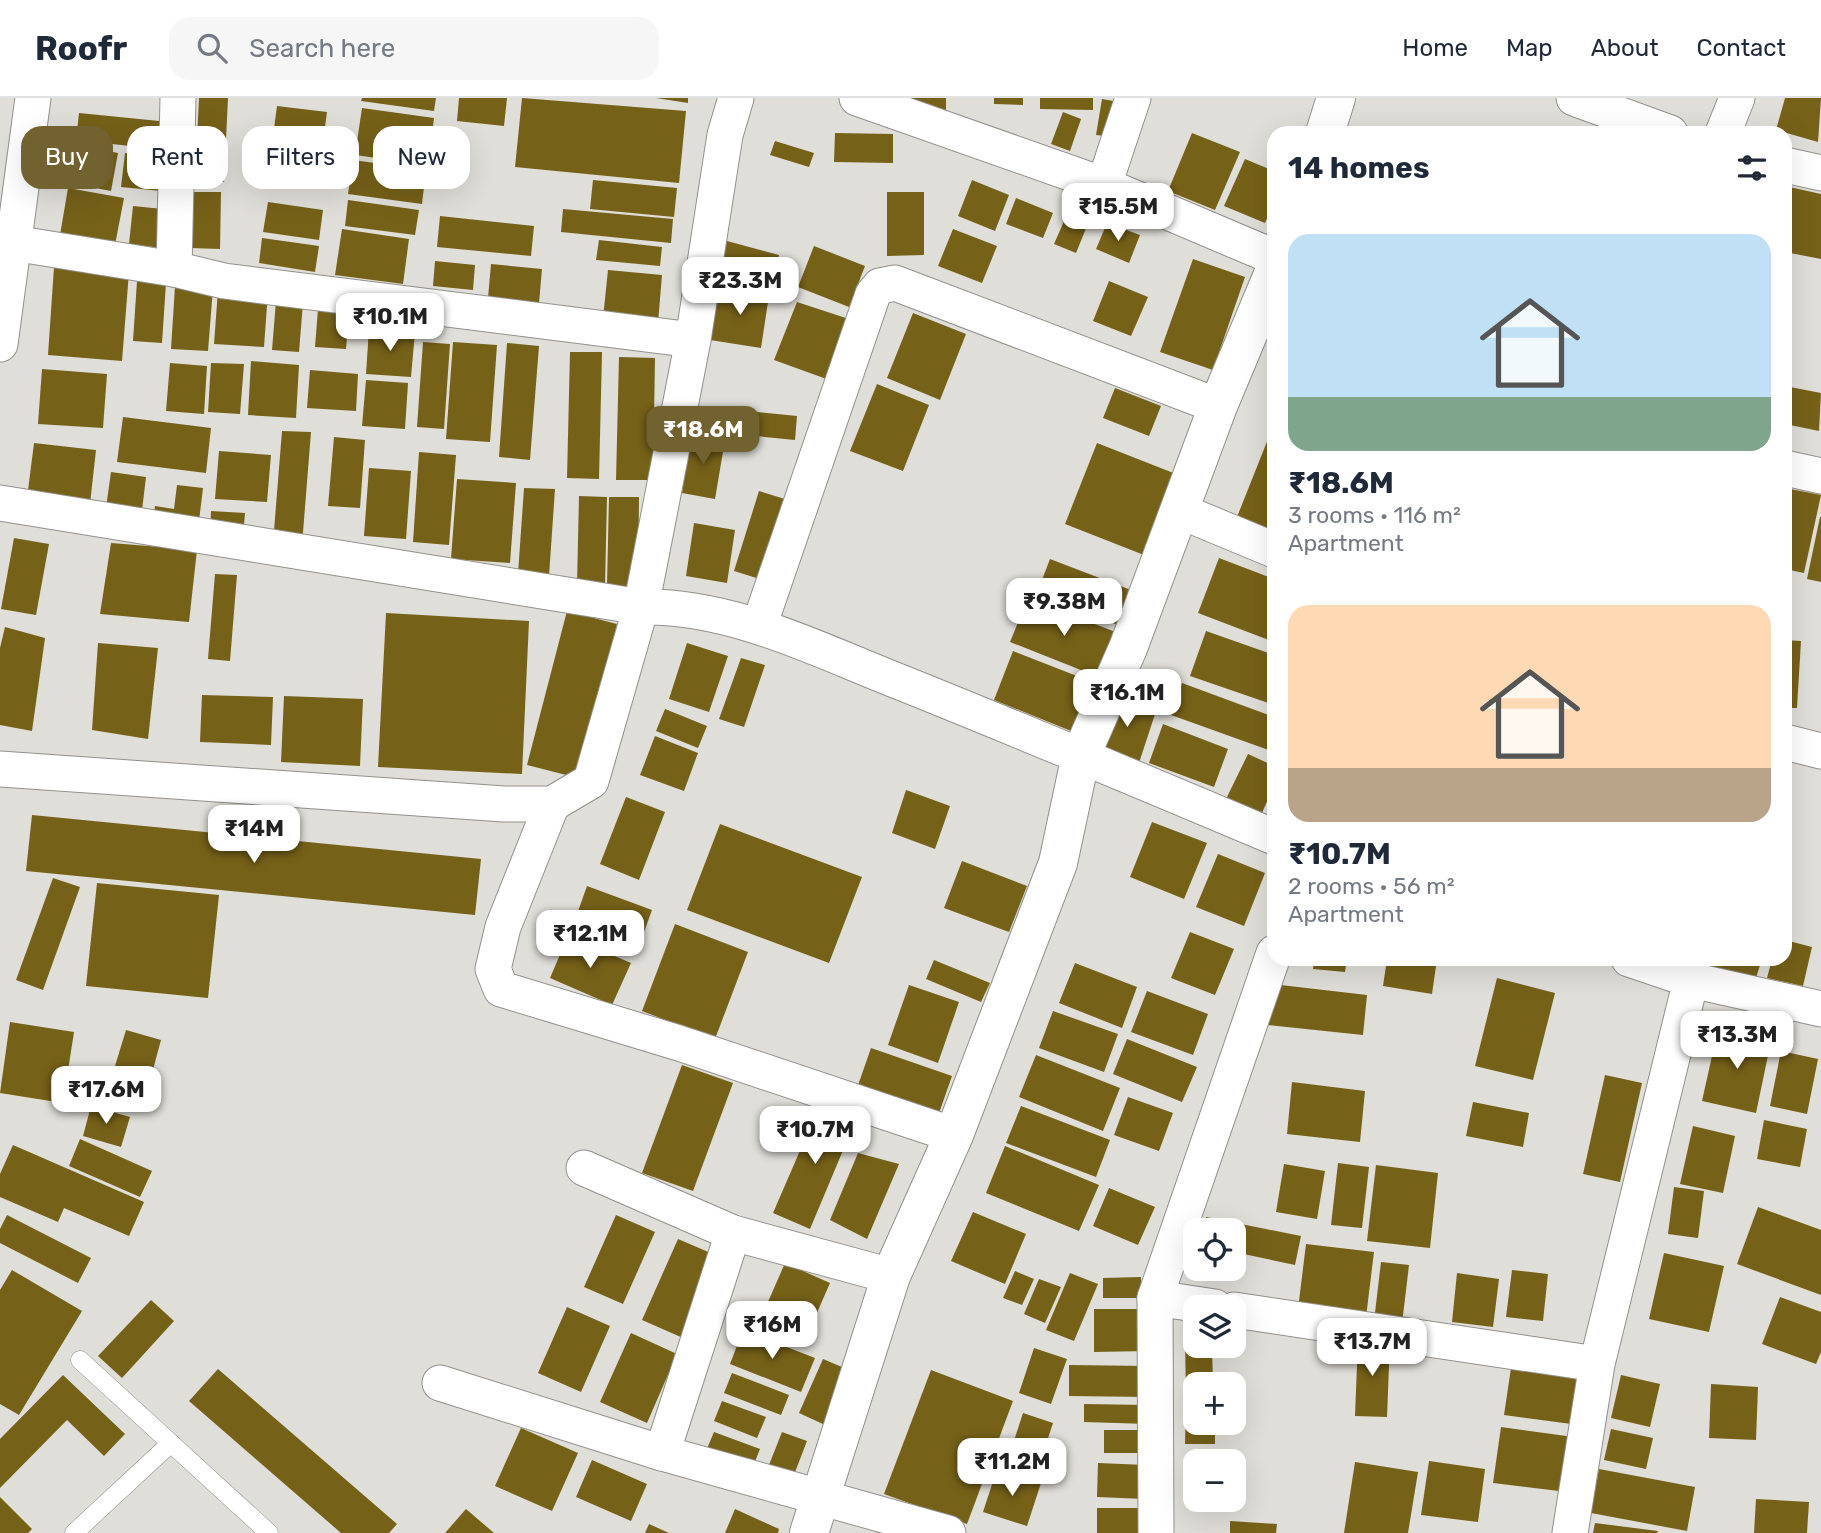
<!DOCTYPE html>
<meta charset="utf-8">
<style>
:root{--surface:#fff;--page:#f6f6f7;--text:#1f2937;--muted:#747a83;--line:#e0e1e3;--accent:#71622f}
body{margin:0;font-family:Rubik,sans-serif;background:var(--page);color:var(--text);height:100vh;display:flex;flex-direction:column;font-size:26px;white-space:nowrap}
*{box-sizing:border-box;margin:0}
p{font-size:23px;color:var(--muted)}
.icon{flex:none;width:38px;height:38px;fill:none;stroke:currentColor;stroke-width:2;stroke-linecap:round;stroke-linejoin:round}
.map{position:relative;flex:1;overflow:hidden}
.side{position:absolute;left:1267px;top:28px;width:525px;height:840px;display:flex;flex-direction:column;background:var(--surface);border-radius:21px;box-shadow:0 7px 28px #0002}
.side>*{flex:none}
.guide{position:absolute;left:21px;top:28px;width:665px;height:63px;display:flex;gap:14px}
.controls{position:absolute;left:1183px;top:1120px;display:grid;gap:14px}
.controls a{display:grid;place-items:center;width:63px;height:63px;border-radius:14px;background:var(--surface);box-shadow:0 7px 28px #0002;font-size:35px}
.price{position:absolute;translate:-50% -60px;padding:0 16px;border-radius:14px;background:#fff;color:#222;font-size:23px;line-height:46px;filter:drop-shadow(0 2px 4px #0008)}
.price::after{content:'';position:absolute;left:50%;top:42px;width:21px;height:16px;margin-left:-10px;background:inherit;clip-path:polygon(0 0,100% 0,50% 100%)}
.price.on{background:var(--accent);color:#fff}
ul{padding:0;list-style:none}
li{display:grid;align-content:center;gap:14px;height:371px;padding:0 21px}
li span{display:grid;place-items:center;height:217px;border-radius:21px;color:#555}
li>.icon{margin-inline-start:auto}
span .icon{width:126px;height:126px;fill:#fffc;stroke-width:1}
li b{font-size:30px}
h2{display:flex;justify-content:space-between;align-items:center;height:84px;padding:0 21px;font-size:30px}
.pill{padding:0 24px;border-radius:21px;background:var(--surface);box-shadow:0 7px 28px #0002;font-size:24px;line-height:63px}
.pill.on{background:var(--accent);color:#fff}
header{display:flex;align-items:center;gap:42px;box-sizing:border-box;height:98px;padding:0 35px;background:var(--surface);border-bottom:2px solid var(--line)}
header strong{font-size:33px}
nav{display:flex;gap:38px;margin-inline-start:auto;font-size:24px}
.search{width:490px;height:63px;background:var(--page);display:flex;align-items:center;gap:18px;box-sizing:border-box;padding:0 24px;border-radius:21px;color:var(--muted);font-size:26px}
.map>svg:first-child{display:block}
.building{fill:#766119}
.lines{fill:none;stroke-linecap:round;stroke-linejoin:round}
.service-casing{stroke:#92908b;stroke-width:19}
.minor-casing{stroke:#92908b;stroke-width:37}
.tertiary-casing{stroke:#92908b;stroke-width:40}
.service{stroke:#fff;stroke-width:18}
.minor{stroke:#fff;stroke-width:35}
.tertiary{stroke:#fff;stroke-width:38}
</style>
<header>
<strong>Roofr</strong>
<div class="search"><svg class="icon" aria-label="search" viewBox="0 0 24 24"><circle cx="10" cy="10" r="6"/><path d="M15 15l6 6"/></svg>Search here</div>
<nav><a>Home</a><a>Map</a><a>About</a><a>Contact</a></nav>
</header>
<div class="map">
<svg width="1821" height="1435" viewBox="0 0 1821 1435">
<rect width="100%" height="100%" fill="#e0ded8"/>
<!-- building -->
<g class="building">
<polygon points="199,0 228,0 224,84 195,83"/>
<polygon points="362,0 436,0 434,13 361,3"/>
<polygon points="459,0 507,0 504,28 457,23"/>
<polygon points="522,0 686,13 679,85 515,69"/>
<polygon points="656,0 688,0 688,5"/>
<polygon points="907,0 946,0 946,13"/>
<polygon points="994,0 1023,0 1023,7 994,6"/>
<polygon points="1040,0 1093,0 1093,12 1040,11"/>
<polygon points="1785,0 1821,0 1818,44 1776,32"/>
<polygon points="1102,1 1119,4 1114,39 1096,37"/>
<polygon points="277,8 327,14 320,66 270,61"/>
<polygon points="362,10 434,20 428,67 355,57"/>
<polygon points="1063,14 1081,21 1070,53 1051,46"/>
<polygon points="79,15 169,24 166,52 76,42"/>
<polygon points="835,35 893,36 893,65 834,64"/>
<polygon points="1192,35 1240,54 1215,112 1168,93"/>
<polygon points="775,43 814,55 809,69 770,57"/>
<polygon points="76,47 118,55 111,93 69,85"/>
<polygon points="125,55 164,59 161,93 121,89"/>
<polygon points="1245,61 1274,73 1274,104 1265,125 1224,108"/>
<polygon points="353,62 426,72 422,106 348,96"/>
<polygon points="593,82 677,90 674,119 590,111"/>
<polygon points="972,82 1009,97 995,133 958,118"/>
<polygon points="1785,88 1821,96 1821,161 1785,154"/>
<polygon points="68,90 124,100 115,147 60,137"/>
<polygon points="191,94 221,94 220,151 190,150"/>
<polygon points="887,94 924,94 924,157 887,158"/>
<polygon points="1016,100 1053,115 1043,140 1006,126"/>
<polygon points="348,102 419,112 415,137 345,128"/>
<polygon points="268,104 323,112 319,142 263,134"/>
<polygon points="133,108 173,112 169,151 129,146"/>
<polygon points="563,111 673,121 671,145 561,134"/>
<polygon points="1068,114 1089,123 1076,155 1054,146"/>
<polygon points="440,118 534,128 531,158 437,149"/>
<polygon points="1107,125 1140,137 1129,165 1096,151"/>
<polygon points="342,131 409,141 403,186 335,177"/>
<polygon points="953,131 997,148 982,185 938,168"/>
<polygon points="262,140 319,148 315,174 259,165"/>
<polygon points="599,142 662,149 660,168 596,162"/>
<polygon points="727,143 779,157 771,188 719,175"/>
<polygon points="814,148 865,168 849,209 798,189"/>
<polygon points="1193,161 1245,179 1213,272 1160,254"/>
<polygon points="435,163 475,167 473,192 433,188"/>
<polygon points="491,166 542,171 539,205 488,200"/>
<polygon points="54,169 129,174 122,263 48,257"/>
<polygon points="608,172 662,177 658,225 603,220"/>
<polygon points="137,183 166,185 162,245 133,243"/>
<polygon points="1109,183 1148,199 1131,238 1093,223"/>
<polygon points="175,188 213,190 208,253 171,251"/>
<polygon points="718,189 769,197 761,250 710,242"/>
<polygon points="218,192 268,194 264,249 214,246"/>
<polygon points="276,203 303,205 299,254 272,252"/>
<polygon points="797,204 855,223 832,283 774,262"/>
<polygon points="318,211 349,213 346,251 315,249"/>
<polygon points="913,215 966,236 940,302 887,280"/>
<polygon points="369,231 415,234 411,279 366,276"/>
<polygon points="423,244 450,246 444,331 417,329"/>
<polygon points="453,244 497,247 490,344 446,341"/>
<polygon points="507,245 539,248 530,362 499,359"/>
<polygon points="570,254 602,254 599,381 567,380"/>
<polygon points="619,259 655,260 653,382 616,382"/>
<polygon points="251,263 299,267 296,320 248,317"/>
<polygon points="170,265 207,268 204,316 166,313"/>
<polygon points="211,265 244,266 240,316 208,314"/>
<polygon points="42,271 107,276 103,330 38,326"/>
<polygon points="310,272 358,276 356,313 307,310"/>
<polygon points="366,282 408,285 405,331 362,328"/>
<polygon points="877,286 929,307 903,373 850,353"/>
<polygon points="1785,288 1821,295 1819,333 1785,326"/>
<polygon points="1115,290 1161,308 1149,338 1103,320"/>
<polygon points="728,311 797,318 795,342 726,335"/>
<polygon points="123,319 211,330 206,375 117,364"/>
<polygon points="1274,326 1274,433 1237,419"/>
<polygon points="282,333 311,334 302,447 273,445"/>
<polygon points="691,336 725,342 715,401 682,395"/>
<polygon points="334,339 365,342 360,410 328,408"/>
<polygon points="34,345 96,352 89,415 26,408"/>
<polygon points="1097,345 1176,376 1144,457 1065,426"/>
<polygon points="219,353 271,357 267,404 215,401"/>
<polygon points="419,354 456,357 449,447 413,444"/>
<polygon points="369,370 411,373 406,441 364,438"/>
<polygon points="111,374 146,379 141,421 105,417"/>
<polygon points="457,381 516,385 510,465 451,461"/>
<polygon points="177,387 203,390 197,439 152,433 155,408 174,411"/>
<polygon points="524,390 555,391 549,478 518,476"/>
<polygon points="1785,390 1821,397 1804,475 1785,471"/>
<polygon points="759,393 788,402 763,482 734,473"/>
<polygon points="579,398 607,399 605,488 577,487"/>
<polygon points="609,399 639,399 638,489 607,488"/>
<polygon points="211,413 245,415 243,439 210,438"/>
<polygon points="1820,419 1821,419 1821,484 1807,481"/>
<polygon points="694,425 735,432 727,485 686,478"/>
<polygon points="14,440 49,446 36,517 1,511"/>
<polygon points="111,445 197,452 189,524 100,516"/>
<polygon points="1219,460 1274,481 1274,544 1198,515"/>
<polygon points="1050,461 1131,492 1118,527 1037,495"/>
<polygon points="215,476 237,477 230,563 208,561"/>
<polygon points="1028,500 1118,535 1101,580 1010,544"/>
<polygon points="567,513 617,526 578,680 527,667"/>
<polygon points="386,515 529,523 522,676 378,669"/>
<polygon points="5,529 45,540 32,633 0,627 0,550"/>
<polygon points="1206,533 1274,557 1274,607 1190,578"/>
<polygon points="1785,542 1801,543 1797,610 1785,610"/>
<polygon points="98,545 158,550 148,641 92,632"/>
<polygon points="687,545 728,558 709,614 669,601"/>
<polygon points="1013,553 1100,587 1081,637 994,602"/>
<polygon points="741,560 765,567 744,629 719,621"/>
<polygon points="1182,585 1274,619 1274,654 1171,617"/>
<polygon points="1119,595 1157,610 1138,668 1096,650"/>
<polygon points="202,597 273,599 271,647 200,644"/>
<polygon points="284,598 363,601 360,668 281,664"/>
<polygon points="665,611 707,628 698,650 656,633"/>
<polygon points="1163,626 1228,651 1214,689 1149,665"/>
<polygon points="655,638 698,655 684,693 640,677"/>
<polygon points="1248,656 1274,668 1274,688 1261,717 1226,701"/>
<polygon points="906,692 950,708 935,751 892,735"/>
<polygon points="626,699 665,714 639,782 600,766"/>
<polygon points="1274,703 1274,728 1265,724"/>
<polygon points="32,717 481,761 475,817 26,773"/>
<polygon points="1152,724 1207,745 1184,801 1130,779"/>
<polygon points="720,726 862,779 829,865 687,812"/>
<polygon points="1218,756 1265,775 1244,828 1196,809"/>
<polygon points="962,763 1027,788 1009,834 944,810"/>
<polygon points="53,780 80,789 43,892 16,882"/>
<polygon points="97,785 219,797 208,900 86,888"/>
<polygon points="587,788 652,812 636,856 571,833"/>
<polygon points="675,826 748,854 715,941 642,913"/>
<polygon points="1190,834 1234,851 1215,897 1171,880"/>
<polygon points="568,838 631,865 612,907 550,880"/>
<polygon points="1785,842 1812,849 1803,888 1767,880 1772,861 1785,861"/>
<polygon points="1314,861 1347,861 1345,874 1313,871"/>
<polygon points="1387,861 1437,861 1432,896 1383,888"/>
<polygon points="1691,861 1751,861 1761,864 1752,893 1687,873"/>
<polygon points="934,862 990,885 981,904 926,881"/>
<polygon points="1075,865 1137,889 1122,930 1059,905"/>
<polygon points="1497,880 1555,895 1533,982 1475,968"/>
<polygon points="1272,886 1367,897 1363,937 1268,927"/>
<polygon points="909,887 959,904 938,965 888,947"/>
<polygon points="1147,893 1208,916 1193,957 1131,934"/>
<polygon points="1053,913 1118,936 1104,974 1039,950"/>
<polygon points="10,924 74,934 63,1005 0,995"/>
<polygon points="1718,931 1771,943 1756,1015 1702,1003"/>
<polygon points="126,932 161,942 151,979 115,968"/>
<polygon points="1127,941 1197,969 1182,1004 1113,976"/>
<polygon points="871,950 952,978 937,1021 856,993"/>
<polygon points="1781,953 1818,961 1807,1016 1770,1008"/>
<polygon points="1036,957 1120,990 1103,1033 1019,999"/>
<polygon points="682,967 733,985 693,1093 642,1075"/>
<polygon points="1605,977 1642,985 1620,1084 1583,1076"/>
<polygon points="101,984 137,995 132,1011 96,1001"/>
<polygon points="1292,984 1365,993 1360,1044 1287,1036"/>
<polygon points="1128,999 1173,1015 1159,1053 1114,1037"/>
<polygon points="821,1004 857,1019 810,1131 773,1115"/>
<polygon points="1473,1004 1529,1015 1523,1049 1466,1038"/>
<polygon points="91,1008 130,1019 121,1049 83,1038"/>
<polygon points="1021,1008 1110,1042 1096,1079 1006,1045"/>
<polygon points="1764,1022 1807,1031 1800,1069 1757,1061"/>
<polygon points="1693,1028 1735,1038 1723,1095 1680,1086"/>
<polygon points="80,1041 152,1073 140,1099 69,1068"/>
<polygon points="13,1047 144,1104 129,1138 64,1110 58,1124 0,1099 0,1076"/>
<polygon points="1005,1048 1099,1087 1079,1133 986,1095"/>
<polygon points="858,1055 899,1066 867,1141 830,1122"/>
<polygon points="1338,1065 1369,1069 1362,1130 1331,1127"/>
<polygon points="1284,1066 1325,1073 1317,1121 1276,1114"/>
<polygon points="1376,1067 1438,1075 1430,1150 1367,1143"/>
<polygon points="1674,1089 1704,1093 1698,1140 1668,1136"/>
<polygon points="1109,1090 1155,1109 1138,1147 1093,1128"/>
<polygon points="1758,1109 1821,1132 1821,1197 1737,1166"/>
<polygon points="973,1114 1026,1136 1005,1186 951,1163"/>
<polygon points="7,1117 91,1160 78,1185 0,1145 0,1131"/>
<polygon points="616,1117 655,1134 623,1206 584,1189"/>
<polygon points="1206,1119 1301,1138 1295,1167 1234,1154 1234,1132 1203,1132"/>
<polygon points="678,1141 720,1159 683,1240 642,1222"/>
<polygon points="1306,1146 1374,1154 1366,1219 1298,1211"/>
<polygon points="1664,1155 1724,1168 1709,1234 1649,1221"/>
<polygon points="1381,1164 1409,1167 1402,1226 1374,1223"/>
<polygon points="785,1165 830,1185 809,1233 764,1213"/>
<polygon points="12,1172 82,1213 19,1317 0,1306 0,1192"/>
<polygon points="1512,1172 1548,1176 1543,1223 1506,1219"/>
<polygon points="1015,1173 1034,1181 1022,1207 1003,1200"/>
<polygon points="1070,1175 1098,1186 1074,1243 1046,1232"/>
<polygon points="1457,1175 1499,1181 1493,1229 1452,1224"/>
<polygon points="1141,1179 1141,1200 1103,1200 1103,1180"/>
<polygon points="1039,1181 1061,1189 1045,1225 1024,1216"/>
<polygon points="1780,1199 1821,1214 1821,1254 1816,1266 1762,1246"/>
<polygon points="151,1202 174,1223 122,1280 98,1258"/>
<polygon points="567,1209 610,1228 581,1294 538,1275"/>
<polygon points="1094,1211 1148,1211 1148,1253 1094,1254"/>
<polygon points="743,1232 815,1260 801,1294 730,1266"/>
<polygon points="631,1235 677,1256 647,1325 600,1304"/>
<polygon points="1358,1241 1390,1242 1387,1319 1355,1318"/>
<polygon points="1185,1244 1212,1248 1213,1286 1195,1286 1195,1298 1186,1298"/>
<polygon points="1034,1250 1067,1261 1051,1306 1019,1295"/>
<polygon points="823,1261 849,1272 825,1327 799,1315"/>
<polygon points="1069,1267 1148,1268 1147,1299 1069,1298"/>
<polygon points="1511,1270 1585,1280 1579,1327 1504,1317"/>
<polygon points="218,1271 397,1426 389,1435 341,1435 189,1303"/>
<polygon points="931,1272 1013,1303 967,1426 884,1396"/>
<polygon points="732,1275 789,1297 781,1317 724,1295"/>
<polygon points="63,1277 125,1336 104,1358 67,1322 0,1390 0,1341"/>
<polygon points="1621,1277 1660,1286 1650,1329 1611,1320"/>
<polygon points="1711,1286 1758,1289 1756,1342 1709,1340"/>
<polygon points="722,1303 766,1319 757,1340 714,1323"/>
<polygon points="1084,1306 1148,1307 1148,1326 1084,1324"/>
<polygon points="1186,1306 1195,1306 1195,1325 1215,1325 1215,1346 1185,1346"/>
<polygon points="1023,1315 1053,1325 1038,1371 1008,1361"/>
<polygon points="1501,1329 1574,1339 1567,1394 1493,1385"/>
<polygon points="521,1330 578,1355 552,1413 495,1388"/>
<polygon points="1611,1331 1653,1340 1646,1371 1604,1362"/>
<rect x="1104" y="1332" width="49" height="23"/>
<polygon points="714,1334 760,1351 752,1371 706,1353"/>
<polygon points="782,1334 807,1343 792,1382 767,1372"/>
<polygon points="1190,1355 1232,1355 1231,1363 1195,1363 1195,1403 1189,1403"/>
<polygon points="592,1362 647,1386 631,1423 576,1399"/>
<polygon points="1429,1363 1485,1371 1478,1424 1421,1417"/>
<polygon points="1355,1364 1418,1374 1408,1435 1344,1435"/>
<polygon points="1098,1365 1146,1367 1145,1401 1097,1399"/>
<polygon points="997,1371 1041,1385 1027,1428 983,1414"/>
<polygon points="1599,1371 1695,1389 1687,1433 1591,1415"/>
<polygon points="0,1399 32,1431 28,1435 0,1435"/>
<polygon points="1756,1401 1809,1404 1807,1435 1754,1435"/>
<rect x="1097" y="1410" width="45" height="25"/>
<polygon points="466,1411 494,1435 445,1435"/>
<polygon points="735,1411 779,1431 778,1435 725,1435"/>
<polygon points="1230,1423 1277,1426 1276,1435 1230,1435"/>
<polygon points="1595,1425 1658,1433 1657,1435 1593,1435"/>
<polygon points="649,1426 669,1435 645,1435"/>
</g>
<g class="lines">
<defs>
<g id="service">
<polyline points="80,1262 269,1435"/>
<polyline points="74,1435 171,1345"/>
</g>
<g id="minor">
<polyline points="857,0 1104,87 1274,159"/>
<polyline points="1574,0 1670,35"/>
<polyline points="1723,35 1737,0"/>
<polyline points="1785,67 1821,75"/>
<polyline points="1104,87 1133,0"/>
<polyline points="13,145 174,171 224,183 693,242 725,37 736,0"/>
<polyline points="174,171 178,0"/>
<polyline points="0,246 33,0"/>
<polyline points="1785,370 1821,378"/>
<polyline points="0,405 641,509 693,242"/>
<polyline points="1180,413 1274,452"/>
<polyline points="759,528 873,196 880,188 895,185 1218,308"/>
<polyline points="1785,644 1821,653"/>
<path d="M0 671 504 706H552L591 683 641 509C733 507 820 553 905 586 1029 636 1151 687 1274 739"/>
<polyline points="552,706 503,829 493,871 501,891 679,945 954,1037"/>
<polyline points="1629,861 1691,882 1821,911"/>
<polyline points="584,1070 733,1135 891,1178"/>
<polyline points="1155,1200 1215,1209"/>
<polyline points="1234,1212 1597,1266"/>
<polyline points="440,1285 662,1355 948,1435"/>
<polyline points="662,1355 733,1135"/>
<polyline points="1156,1435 1155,1200 1274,855"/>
<polyline points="1570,1435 1597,1266 1691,882"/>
</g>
<g id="tertiary">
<polyline points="1325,35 1336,0"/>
<polyline points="809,1435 891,1178 954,1037 1058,765 1081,657 1128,550 1218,308 1274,174"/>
</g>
</defs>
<!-- service casing -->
<use href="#service" class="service-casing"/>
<!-- minor casing -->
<use href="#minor" class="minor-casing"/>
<!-- tertiary casing -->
<use href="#tertiary" class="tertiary-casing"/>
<!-- service -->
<use href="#service" class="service"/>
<!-- minor -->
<use href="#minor" class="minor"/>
<!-- tertiary -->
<use href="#tertiary" class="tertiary"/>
</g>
</svg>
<div class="controls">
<a><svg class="icon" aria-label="locate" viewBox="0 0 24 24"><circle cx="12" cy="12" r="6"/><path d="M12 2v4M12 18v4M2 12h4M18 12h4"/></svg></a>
<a><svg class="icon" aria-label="layers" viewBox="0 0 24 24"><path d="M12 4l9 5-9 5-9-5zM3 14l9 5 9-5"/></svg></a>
<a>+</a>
<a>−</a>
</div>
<b class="price" style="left:1118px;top:145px">₹15.5M</b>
<b class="price" style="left:740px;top:219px">₹23.3M</b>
<b class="price" style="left:390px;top:255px">₹10.1M</b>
<b class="price on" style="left:703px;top:368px">₹18.6M</b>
<b class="price" style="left:1064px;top:540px">₹9.38M</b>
<b class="price" style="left:1127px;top:631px">₹16.1M</b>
<b class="price" style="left:254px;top:767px">₹14M</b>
<b class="price" style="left:590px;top:872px">₹12.1M</b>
<b class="price" style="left:1737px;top:973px">₹13.3M</b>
<b class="price" style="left:106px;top:1028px">₹17.6M</b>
<b class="price" style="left:815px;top:1068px">₹10.7M</b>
<b class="price" style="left:772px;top:1263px">₹16M</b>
<b class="price" style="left:1372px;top:1280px">₹13.7M</b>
<b class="price" style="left:1012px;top:1400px">₹11.2M</b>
<div class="guide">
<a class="pill on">Buy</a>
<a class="pill">Rent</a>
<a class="pill">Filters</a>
<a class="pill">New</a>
</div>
<section class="side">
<h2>14 homes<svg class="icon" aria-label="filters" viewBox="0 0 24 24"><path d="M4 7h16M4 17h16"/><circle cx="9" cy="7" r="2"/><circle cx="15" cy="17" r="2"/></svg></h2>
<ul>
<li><span style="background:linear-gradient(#bfe0f5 75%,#7fa58c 0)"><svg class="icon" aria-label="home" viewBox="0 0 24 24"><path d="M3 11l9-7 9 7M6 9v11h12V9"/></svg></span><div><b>₹18.6M</b><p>3 rooms · 116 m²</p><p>Apartment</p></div></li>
<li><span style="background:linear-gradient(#ffd9b3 75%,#b9a48a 0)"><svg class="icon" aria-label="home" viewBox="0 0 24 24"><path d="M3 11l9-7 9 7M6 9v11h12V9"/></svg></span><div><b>₹10.7M</b><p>2 rooms · 56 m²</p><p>Apartment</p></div></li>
</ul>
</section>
</div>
